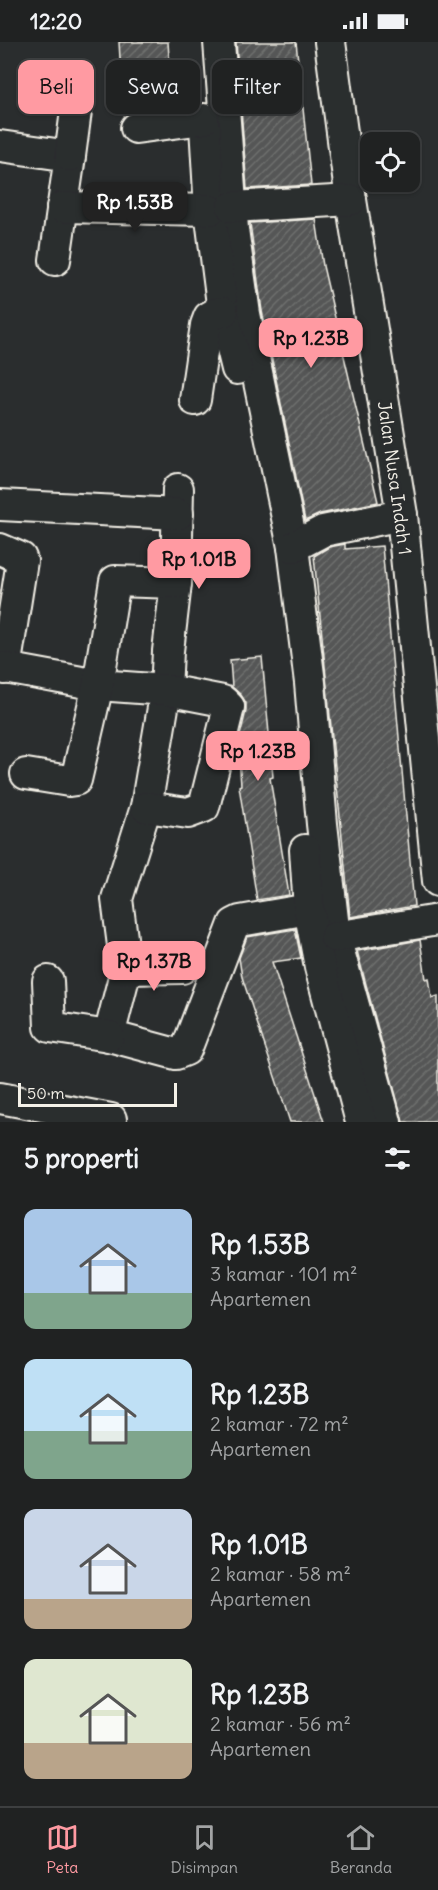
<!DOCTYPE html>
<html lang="id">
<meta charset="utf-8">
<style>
:root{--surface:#202222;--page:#2d2f2f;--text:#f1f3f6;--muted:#a2a4a5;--line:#3d3f40;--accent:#ff9aa2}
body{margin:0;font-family:Delius,sans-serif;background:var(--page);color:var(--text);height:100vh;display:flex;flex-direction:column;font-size:22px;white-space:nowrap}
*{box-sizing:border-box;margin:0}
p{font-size:20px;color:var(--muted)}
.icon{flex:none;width:33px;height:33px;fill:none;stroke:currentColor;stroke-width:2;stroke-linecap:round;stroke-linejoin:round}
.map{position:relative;height:1080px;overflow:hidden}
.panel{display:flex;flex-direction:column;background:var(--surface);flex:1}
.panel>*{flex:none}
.top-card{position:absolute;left:18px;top:18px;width:402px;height:54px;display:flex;gap:12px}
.controls{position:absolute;left:360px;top:90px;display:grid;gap:12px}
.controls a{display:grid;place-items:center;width:60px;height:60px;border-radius:12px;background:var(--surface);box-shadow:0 2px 4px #0004,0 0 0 2px var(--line);font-size:30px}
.scale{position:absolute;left:18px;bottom:15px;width:159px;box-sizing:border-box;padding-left:6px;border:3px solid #f4f1e8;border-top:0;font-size:16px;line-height:21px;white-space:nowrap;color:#f4f1e8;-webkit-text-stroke:4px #2a2d2e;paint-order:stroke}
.price{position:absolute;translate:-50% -51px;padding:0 14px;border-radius:12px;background:var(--accent);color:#111;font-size:20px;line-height:39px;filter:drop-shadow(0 2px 3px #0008)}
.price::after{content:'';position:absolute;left:50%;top:36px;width:18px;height:14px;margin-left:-9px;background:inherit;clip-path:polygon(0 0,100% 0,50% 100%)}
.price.selected{background:#222;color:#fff}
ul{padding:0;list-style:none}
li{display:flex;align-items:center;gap:18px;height:150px;padding:0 24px}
li span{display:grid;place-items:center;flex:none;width:168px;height:120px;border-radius:12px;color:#555}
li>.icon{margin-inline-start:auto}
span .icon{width:72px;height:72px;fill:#fffc;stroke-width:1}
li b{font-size:26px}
h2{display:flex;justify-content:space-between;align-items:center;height:72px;padding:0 24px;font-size:26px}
.tag{padding:0 21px;border-radius:12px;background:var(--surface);box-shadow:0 2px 4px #0004,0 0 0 2px var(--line);font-size:21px;line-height:54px}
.tag.selected{background:var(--accent);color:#111}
.status{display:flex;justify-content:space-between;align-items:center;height:42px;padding:0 30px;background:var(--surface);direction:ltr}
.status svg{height:16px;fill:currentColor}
.dock{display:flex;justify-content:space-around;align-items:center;height:84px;border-top:2px solid var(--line);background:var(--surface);font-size:16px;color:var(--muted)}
.dock a{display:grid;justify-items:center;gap:3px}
.dock .selected{color:var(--accent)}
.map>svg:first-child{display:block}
.building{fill:url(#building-hatch);stroke:#f4f1e8;stroke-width:1.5}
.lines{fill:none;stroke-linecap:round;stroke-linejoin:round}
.minor-casing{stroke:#f4f1e8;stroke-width:34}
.minor{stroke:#2a2d2e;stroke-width:30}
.labels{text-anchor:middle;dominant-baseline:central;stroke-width:6;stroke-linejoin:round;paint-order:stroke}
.street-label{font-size:18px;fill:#f4f1e8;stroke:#2a2d2e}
</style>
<div class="status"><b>12:20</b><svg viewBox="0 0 49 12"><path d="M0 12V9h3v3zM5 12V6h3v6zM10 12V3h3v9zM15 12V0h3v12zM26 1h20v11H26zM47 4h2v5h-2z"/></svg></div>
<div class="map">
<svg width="438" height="1080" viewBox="0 0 438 1080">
<defs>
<pattern id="building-hatch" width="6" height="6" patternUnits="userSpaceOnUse" patternTransform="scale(1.5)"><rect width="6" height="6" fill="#555756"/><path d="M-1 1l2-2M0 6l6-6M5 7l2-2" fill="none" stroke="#6e706e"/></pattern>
</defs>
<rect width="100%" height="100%" fill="#2a2d2e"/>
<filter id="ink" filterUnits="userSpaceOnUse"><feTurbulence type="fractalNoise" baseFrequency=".0167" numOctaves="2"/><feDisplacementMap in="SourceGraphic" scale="12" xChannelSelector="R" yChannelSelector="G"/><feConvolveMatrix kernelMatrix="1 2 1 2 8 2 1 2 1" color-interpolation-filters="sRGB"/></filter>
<g filter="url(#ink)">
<!-- building -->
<g class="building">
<polygon points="119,0 168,0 171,46 122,49"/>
<polygon points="236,0 296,0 311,143 247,147"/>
<polygon points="316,177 323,224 378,460 320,472 305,479 262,269 250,181"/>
<polygon points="345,502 345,507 382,504 414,864 350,875 314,514 329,505"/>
<polygon points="262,615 273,735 270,736 289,853 257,858 239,744 241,743 238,702 246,669 246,661 241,653 232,645 230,618"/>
<polygon points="295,887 301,916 272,920 324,1080 290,1080 242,935 239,916 247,895"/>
<polygon points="420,898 426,937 429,936 432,956 438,954 438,1080 403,1080 357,909"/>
</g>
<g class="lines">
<defs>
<g id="minor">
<polyline points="219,0 233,187 245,272 293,505 310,641 322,782 335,895 386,1080"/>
<polyline points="330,0 351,158 402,473 438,839"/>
<polyline points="205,84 210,168 223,270 237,327"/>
<polyline points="136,86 204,77"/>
<polyline points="0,104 70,114 55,218"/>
<polyline points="70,114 76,69"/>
<polyline points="62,165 210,168"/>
<polyline points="232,165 351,158"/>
<polyline points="195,358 206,283 209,275 216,271 223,270"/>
<polyline points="178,447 176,541 168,609 166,648 146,765 117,857 126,927 109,994 176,1012 186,1008 234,882 240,879 309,867"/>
<polyline points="0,463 178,472"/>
<polyline points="293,505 323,489 402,473"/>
<polyline points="0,507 21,516 22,519 5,627"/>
<polyline points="0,625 98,643 166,648 223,659 229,665 204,765 188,771 146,765"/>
<polyline points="26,732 69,739 76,738 98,643 115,539 176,541"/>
<polyline points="305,808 309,867 320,925 361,1080"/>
<polyline points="335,895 438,878"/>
<polyline points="126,927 182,926"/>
<polyline points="48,939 50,985 109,994"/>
<polyline points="0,1056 111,1077"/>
</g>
</defs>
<!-- minor casing -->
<use href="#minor" class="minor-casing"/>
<!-- minor -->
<use href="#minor" class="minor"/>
</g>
</g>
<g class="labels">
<!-- street labels -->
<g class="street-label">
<text transform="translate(395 436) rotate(82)">Jalan Nusa Indah 1</text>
</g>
</g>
</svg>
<div class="controls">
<a><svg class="icon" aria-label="locate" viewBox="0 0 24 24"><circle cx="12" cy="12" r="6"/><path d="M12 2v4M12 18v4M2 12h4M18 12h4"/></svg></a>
</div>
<div class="scale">50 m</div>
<b class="price selected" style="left:135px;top:191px">Rp 1.53B</b>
<b class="price" style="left:311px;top:327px">Rp 1.23B</b>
<b class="price" style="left:199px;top:548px">Rp 1.01B</b>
<b class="price" style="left:258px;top:740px">Rp 1.23B</b>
<b class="price" style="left:154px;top:950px">Rp 1.37B</b>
<div class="top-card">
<a class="tag selected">Beli</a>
<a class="tag">Sewa</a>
<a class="tag">Filter</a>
</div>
</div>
<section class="panel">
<h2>5 properti<svg class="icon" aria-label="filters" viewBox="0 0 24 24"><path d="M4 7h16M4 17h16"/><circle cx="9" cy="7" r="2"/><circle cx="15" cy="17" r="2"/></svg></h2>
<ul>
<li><span style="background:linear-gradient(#a9c7e8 70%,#7fa58c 0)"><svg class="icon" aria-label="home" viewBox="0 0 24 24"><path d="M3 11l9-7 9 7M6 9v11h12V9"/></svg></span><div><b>Rp 1.53B</b><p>3 kamar · 101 m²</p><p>Apartemen</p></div></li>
<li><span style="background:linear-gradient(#bfe0f5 60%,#7fa58c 0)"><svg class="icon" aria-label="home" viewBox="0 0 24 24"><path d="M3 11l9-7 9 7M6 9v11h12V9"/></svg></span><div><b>Rp 1.23B</b><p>2 kamar · 72 m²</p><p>Apartemen</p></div></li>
<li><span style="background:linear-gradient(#c9d6e8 75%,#b9a48a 0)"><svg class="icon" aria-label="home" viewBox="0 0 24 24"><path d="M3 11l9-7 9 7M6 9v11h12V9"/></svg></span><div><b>Rp 1.01B</b><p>2 kamar · 58 m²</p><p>Apartemen</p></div></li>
<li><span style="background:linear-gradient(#dfe7d0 70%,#b9a48a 0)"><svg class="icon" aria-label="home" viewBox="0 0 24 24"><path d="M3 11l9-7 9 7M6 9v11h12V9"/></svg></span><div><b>Rp 1.23B</b><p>2 kamar · 56 m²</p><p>Apartemen</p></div></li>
</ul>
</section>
<nav class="dock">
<a class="selected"><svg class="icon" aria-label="map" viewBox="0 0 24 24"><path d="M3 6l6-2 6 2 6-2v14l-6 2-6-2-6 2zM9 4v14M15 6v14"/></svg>Peta</a>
<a><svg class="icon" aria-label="saved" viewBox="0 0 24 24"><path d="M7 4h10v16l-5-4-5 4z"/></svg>Disimpan</a>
<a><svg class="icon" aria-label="home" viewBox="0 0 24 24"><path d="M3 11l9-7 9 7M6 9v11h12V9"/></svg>Beranda</a>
</nav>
